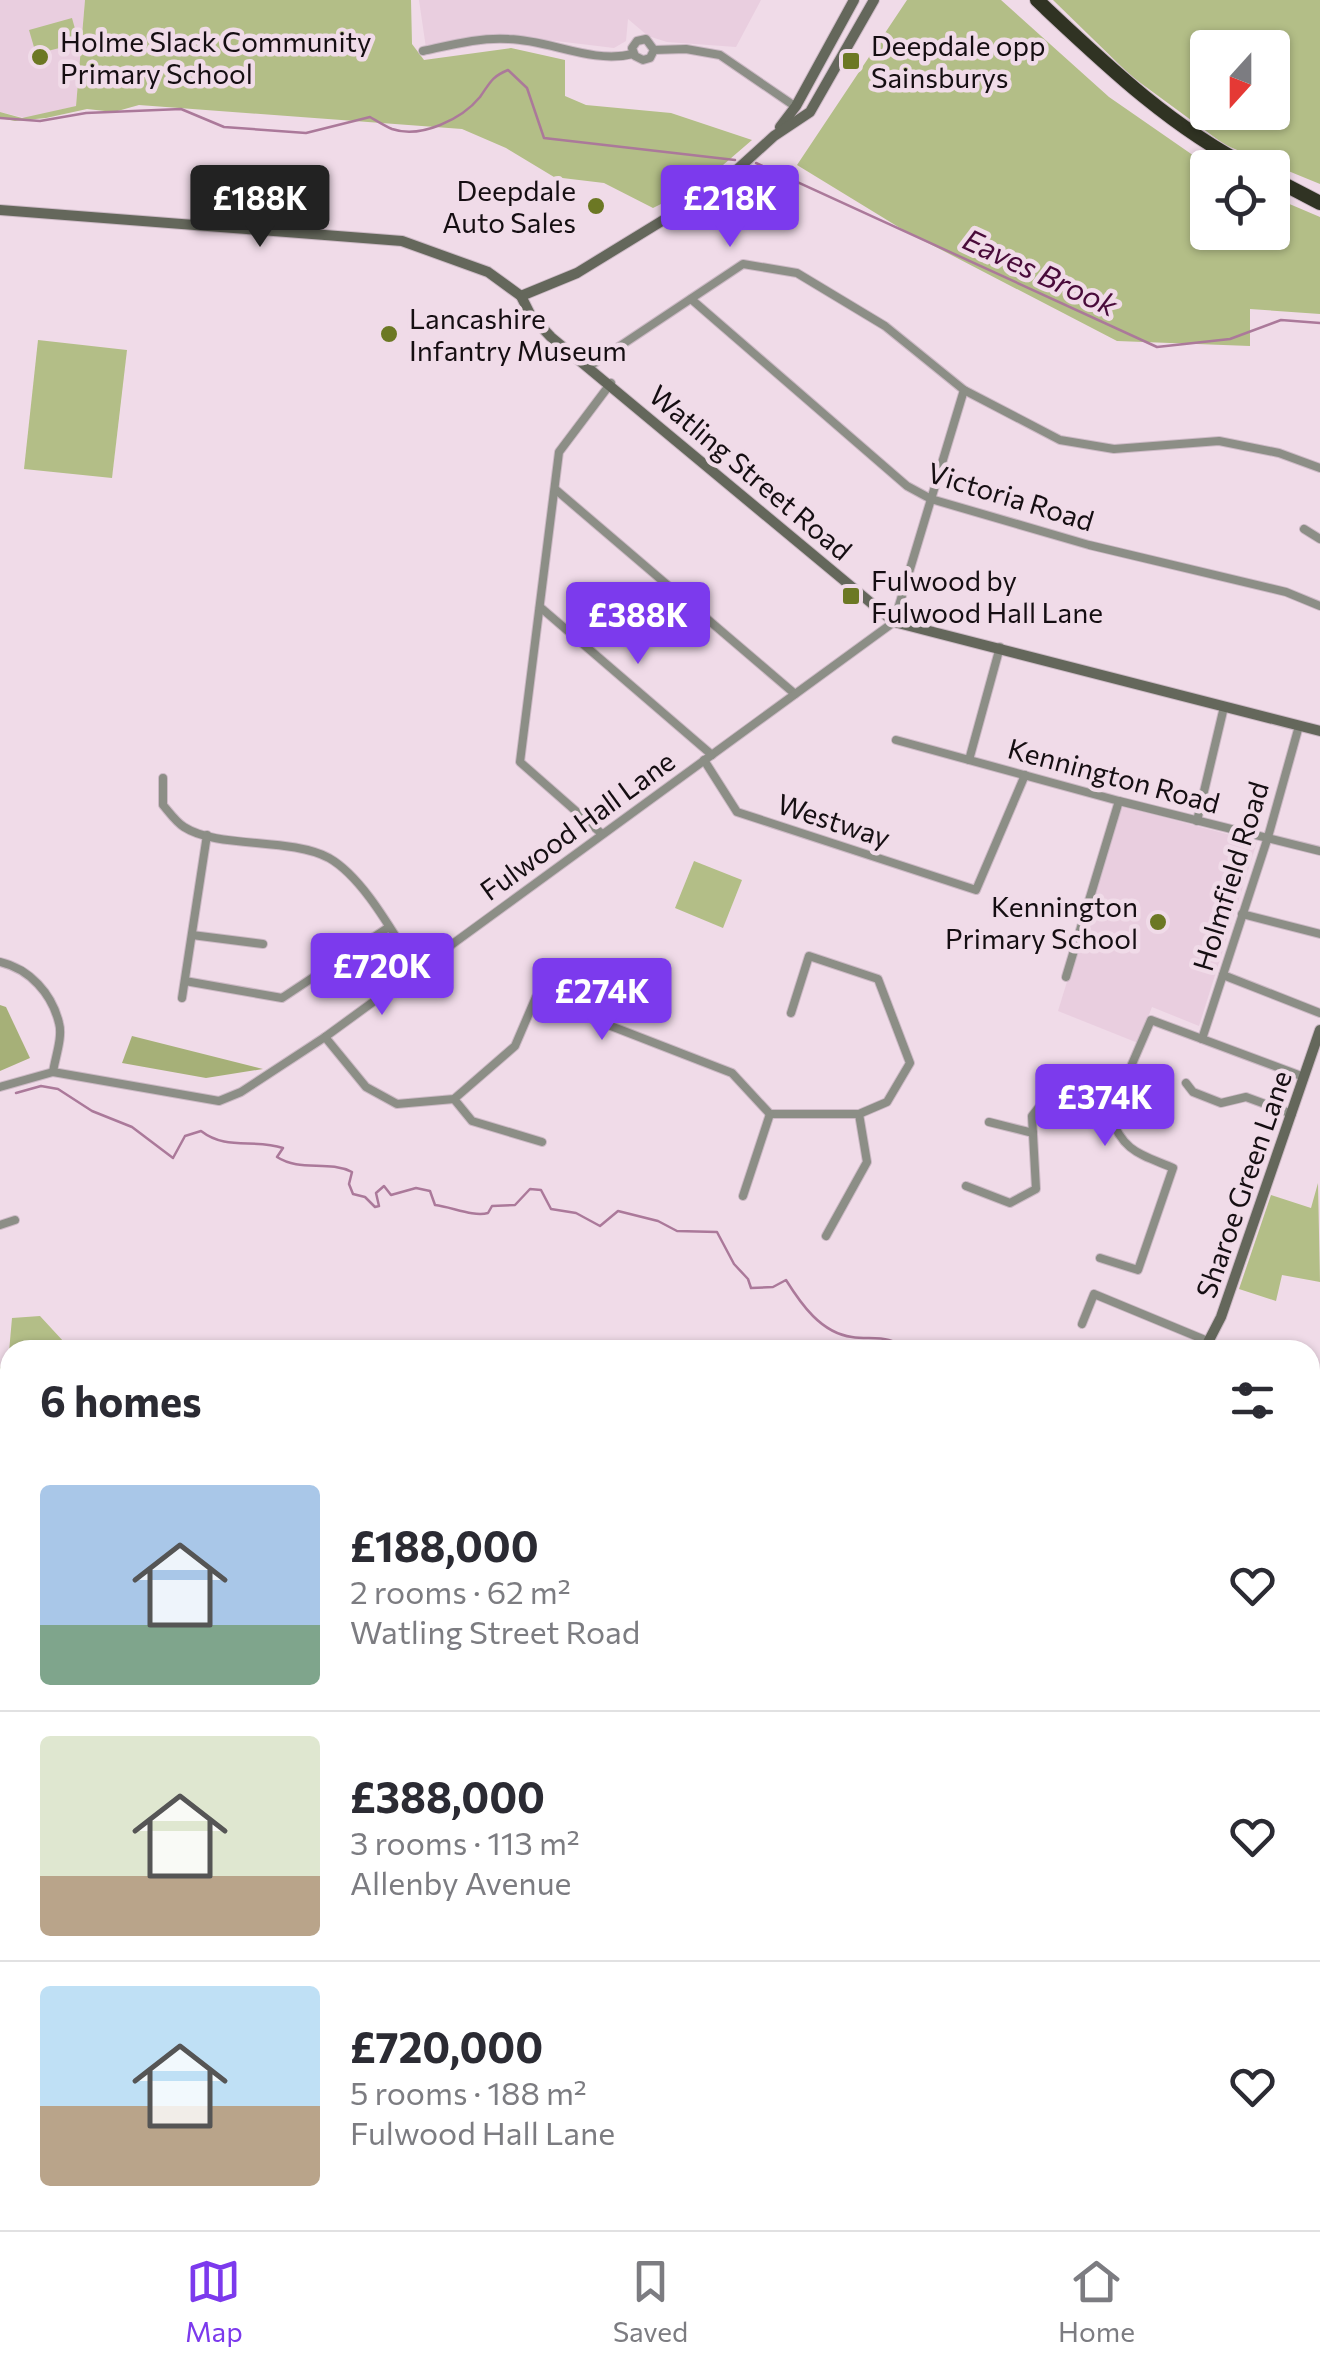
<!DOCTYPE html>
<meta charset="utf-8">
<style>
:root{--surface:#fff;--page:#f2f2f3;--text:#2b2b33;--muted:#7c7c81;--line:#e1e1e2;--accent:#7c3aed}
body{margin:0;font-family:Commissioner,sans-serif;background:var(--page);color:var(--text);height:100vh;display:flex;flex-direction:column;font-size:38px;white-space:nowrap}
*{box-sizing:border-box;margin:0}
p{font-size:32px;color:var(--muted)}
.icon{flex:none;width:55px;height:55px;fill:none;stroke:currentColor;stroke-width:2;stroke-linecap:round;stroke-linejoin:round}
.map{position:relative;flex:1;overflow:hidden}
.side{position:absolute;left:0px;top:1340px;width:1320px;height:890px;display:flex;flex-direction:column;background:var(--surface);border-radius:30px 30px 0 0;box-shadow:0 2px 8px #0004}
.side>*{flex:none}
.needle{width:65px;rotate:201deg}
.controls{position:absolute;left:1190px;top:30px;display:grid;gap:20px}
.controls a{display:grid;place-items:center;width:100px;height:100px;border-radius:10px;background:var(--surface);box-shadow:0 2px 8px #0004;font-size:50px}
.price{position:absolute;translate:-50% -85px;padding:0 22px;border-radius:10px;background:var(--accent);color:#fff;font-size:32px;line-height:65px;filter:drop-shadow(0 2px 5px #0008)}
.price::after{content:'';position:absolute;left:50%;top:60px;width:30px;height:22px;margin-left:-15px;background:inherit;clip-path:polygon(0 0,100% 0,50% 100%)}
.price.current{background:#222;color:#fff}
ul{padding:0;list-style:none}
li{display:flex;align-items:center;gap:30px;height:250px;padding:0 40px}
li+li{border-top:2px solid var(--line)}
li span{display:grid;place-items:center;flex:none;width:280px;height:200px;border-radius:10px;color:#555}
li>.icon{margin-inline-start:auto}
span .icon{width:120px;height:120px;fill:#fffc;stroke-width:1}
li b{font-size:42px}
h2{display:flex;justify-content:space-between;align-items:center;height:120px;padding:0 40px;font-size:42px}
.tab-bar{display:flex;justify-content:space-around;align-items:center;height:140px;border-top:2px solid var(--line);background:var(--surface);font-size:28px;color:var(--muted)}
.tab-bar a{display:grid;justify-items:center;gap:5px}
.tab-bar .current{color:var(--accent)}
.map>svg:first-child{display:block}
.built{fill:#e9cedf}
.green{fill:#b3be87;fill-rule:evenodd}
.forest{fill:#a6b078}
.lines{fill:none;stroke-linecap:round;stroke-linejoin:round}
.stream{stroke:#ab799a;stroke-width:2.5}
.street-casing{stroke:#cdbac6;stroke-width:10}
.secondary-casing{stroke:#cdbac6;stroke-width:12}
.highway-casing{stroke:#cdbac6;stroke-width:16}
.street{stroke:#8c8e86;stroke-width:8}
.secondary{stroke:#64675b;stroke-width:10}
.highway{stroke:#303323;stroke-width:14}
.poi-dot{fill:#6c7824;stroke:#f0dbe8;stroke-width:4}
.labels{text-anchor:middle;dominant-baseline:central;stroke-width:9;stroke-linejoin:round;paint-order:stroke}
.poi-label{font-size:28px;fill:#150e12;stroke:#f0dbe8;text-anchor:start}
.street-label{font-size:28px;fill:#150e12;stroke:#f0dbe8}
.water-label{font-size:30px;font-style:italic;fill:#490b3a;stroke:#f0dbe8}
</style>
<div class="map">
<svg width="1320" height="2230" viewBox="0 0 1320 2230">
<rect width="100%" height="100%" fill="#f0dbe8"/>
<!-- built -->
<g class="built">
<polygon points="0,0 85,0 76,106 26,118 0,112"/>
<polygon points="419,0 761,0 736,47 667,42 648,36 628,19 626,41 614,48 497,34 427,55"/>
<polygon points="1121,806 1257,842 1199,1026 1152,1007 1138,1043 1058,1011"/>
<polygon points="1320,1476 1320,2068 1310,2066 1310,1478"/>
</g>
<!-- green -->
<g class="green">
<polygon points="85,0 411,0 412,44 424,60 511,48 565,60 565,96 586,105 671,113 752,140 701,184 653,208 604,183 554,177 506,148 462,129 139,105 114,112 87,109 46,118 15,121 0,118 0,112 22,118 76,106"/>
<polygon points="907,0 1001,0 1109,97 1210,167 1208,232 1272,232 1273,197 1320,217 1320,314 1250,309 1250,346 1117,341 905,231 797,165"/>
<path d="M1053 0H1320V184L1225 145 1131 76ZM1208 48H1272V112H1208Z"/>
<polygon points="72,18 79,43 36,54 29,30"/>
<polygon points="38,340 127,350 112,478 24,469"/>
<polygon points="694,861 742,880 723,928 675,908"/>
<polygon points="1318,1183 1320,1282 1282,1275 1276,1301 1239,1289 1271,1195 1311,1208"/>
<polygon points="40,1316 64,1342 76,1350 10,1350 10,2220 573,2220 569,2230 0,2230 0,1368 9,1352 12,1318"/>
</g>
<!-- forest -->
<g class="forest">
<polygon points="0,1005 6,1007 30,1058 0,1071"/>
<polygon points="132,1036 263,1069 206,1078 122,1063"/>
<polygon points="573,2220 685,2220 688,2230 569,2230"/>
</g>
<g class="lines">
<!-- stream -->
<g class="stream">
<path d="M0 118 40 121 86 113 181 109 224 127 306 133 370 117C377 121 385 126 392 129 421 139 462 119 480 97 490 83 491 77 508 70L527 88 544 138 735 160"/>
<polyline points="756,163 1157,347 1230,339 1281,320 1320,323"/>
<path d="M16 1093 41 1086 58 1089 92 1111 132 1127 173 1158 185 1136 201 1131C227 1151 253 1138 283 1148L277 1157C300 1172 328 1160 352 1172L349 1184 353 1194 365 1197 375 1207 379 1206 376 1193 384 1186 391 1195 416 1188 430 1191 435 1205C452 1207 473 1217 488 1213L492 1206 515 1205 530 1189 541 1190 551 1209 576 1213 600 1226 618 1211 658 1221 677 1231 717 1232 734 1264 748 1279 751 1288 773 1287 786 1280C801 1304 821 1333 852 1337 871 1340 892 1334 906 1350"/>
<polyline points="1310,1471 1320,1469"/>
<polyline points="0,1809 10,1815"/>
<polyline points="621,2230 629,2220"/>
</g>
<defs>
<g id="street">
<polyline points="654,50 646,39 637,41 632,48 635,56 643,60 650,58 654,50 686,49 720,55 796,107"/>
<path d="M423 51C451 45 480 37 509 39 550 40 591 64 633 54"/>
<polyline points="691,299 907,486 931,499 1089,545 1286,592 1320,606"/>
<polyline points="590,366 743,264 797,273 885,326 964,390 1060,440 1114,449 1219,441 1279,453 1320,468"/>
<polyline points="555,489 795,694"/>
<polyline points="1304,529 1320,539"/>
<polyline points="540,607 712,755"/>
<polyline points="896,740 1119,801 1320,851"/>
<polyline points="704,760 737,812 976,890 1025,775"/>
<polyline points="969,760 1000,647"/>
<path d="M163 778V805C169 812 176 822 184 827 218 849 290 837 329 858 364 878 394 935 416 969"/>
<polyline points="1197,821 1224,707"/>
<polyline points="602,834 520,762 559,452 611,383"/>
<polyline points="1242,914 1320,934"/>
<polyline points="192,935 263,944"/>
<path d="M0 962C30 969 52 994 59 1023 63 1037 55 1058 53 1072"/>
<polyline points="1223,975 1320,1013"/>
<polyline points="1066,977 1119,801"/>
<polyline points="185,981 282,998 389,927"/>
<polyline points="182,998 207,835"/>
<polyline points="791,1013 809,956 878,979 910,1063 887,1102 859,1114"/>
<polyline points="325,1037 366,1087 397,1104 454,1099 515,1046 536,997 732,1073 770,1114 859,1114 867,1162 826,1236"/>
<polyline points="1202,1039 1268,837 1299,726"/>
<polyline points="1186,1083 1193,1092 1221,1103 1246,1097 1292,1114"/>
<polyline points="0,1087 53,1072 219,1101 241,1092 325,1037 894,622 964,390"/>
<polyline points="454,1099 472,1121 542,1142"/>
<polyline points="989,1122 1033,1133"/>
<polyline points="966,1186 1010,1203 1036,1189 1032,1116 1043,1102 1110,1115"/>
<polyline points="743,1196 770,1114"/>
<polyline points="0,1225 15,1220"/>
<path d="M1100 1258 1138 1270 1173 1168C1140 1154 1123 1152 1110 1115L1151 1020 1304 1077"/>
<polyline points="1082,1324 1094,1294 1210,1342"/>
<polyline points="1310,2173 1320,2172"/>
<polyline points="811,2220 816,2230"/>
<polyline points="1163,2220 1164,2230"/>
<polyline points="856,2230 869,2220"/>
<polyline points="943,2230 947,2220"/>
</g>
<g id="secondary">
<polyline points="780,127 796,106 854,0"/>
<polyline points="0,210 402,241 488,272 521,296 531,316 551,337 894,622 1320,731"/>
<polyline points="521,296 577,273 719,186 774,136 810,112 874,0"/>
<polyline points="1204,1350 1221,1317 1320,1030"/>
<polyline points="1310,2080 1320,2083"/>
<polyline points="1007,2220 1009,2230"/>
</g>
<g id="highway">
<path d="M1037 0C1103 62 1170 127 1252 168"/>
<polyline points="1272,178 1320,203"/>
</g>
</defs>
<!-- street casing -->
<use href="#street" class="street-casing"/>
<!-- secondary casing -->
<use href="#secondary" class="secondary-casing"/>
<!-- highway casing -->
<use href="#highway" class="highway-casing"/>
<!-- street -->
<use href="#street" class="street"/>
<!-- secondary -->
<use href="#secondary" class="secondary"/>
<!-- highway -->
<use href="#highway" class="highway"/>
</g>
<!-- markers -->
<g class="poi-dot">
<circle cx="40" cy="57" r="10"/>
<rect x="841" y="51" width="20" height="20" rx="5"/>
<circle cx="596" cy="206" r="10"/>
<circle cx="389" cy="334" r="10"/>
<rect x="841" y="586" width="20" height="20" rx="5"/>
<circle cx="1158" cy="922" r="10"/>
</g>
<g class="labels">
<!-- poi labels -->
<g class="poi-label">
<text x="60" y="41">Holme Slack Community<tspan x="60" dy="32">Primary School</tspan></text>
<text x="871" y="45">Deepdale opp<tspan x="871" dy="32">Sainsburys</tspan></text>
<text x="576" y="190" text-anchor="end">Deepdale<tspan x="576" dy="32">Auto Sales</tspan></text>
<text x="409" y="318">Lancashire<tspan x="409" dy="32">Infantry Museum</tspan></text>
<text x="871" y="580">Fulwood by<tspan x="871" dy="32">Fulwood Hall Lane</tspan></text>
<text x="1138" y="906" text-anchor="end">Kennington<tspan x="1138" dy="32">Primary School</tspan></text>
</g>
<!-- street labels -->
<g class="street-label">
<text transform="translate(751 472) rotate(40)">Watling Street Road</text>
<text transform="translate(1011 496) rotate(17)">Victoria Road</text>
<text transform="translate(1114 775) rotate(15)">Kennington Road</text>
<text transform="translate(834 820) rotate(18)">Westway</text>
<text transform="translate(577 825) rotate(-36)">Fulwood Hall Lane</text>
<text transform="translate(1230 876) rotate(-73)">Holmfield Road</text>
<text transform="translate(1243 1184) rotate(-71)">Sharoe Green Lane</text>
</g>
<!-- water labels -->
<g class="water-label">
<text transform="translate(1041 271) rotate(25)">Eaves Brook</text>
</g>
</g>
</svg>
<div class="controls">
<a><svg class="needle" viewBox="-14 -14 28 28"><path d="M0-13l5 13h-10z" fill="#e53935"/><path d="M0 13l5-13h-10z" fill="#7c7c81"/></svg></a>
<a><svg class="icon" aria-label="locate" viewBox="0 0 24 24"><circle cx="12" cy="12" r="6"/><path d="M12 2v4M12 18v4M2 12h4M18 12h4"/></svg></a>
</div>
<b class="price current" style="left:260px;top:250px">£188K</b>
<b class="price" style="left:730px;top:250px">£218K</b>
<b class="price" style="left:638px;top:667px">£388K</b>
<b class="price" style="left:382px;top:1018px">£720K</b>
<b class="price" style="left:602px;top:1043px">£274K</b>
<b class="price" style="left:1105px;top:1149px">£374K</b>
<section class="side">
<h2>6 homes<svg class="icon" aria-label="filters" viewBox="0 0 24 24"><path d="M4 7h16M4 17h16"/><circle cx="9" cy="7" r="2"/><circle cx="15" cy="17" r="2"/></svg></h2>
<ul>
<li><span style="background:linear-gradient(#a9c7e8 70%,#7fa58c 0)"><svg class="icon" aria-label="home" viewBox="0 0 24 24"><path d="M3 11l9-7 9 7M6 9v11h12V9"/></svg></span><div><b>£188,000</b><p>2 rooms · 62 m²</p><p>Watling Street Road</p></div><svg class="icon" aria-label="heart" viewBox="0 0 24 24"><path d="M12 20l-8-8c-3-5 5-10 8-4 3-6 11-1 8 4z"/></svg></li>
<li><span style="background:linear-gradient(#dfe7d0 70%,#b9a48a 0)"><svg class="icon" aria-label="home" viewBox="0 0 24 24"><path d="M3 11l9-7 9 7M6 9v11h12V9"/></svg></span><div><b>£388,000</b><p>3 rooms · 113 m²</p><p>Allenby Avenue</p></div><svg class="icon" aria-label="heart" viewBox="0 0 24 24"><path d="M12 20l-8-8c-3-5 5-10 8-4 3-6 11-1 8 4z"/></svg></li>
<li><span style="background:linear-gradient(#bfe0f5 60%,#b9a48a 0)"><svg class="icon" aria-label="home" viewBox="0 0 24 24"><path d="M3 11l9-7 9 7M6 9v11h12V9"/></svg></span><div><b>£720,000</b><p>5 rooms · 188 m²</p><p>Fulwood Hall Lane</p></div><svg class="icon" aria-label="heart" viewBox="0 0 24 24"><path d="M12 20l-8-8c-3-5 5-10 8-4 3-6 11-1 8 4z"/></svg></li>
</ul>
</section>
</div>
<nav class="tab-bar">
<a class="current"><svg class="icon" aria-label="map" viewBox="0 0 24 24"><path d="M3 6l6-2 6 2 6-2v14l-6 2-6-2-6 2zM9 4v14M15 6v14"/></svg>Map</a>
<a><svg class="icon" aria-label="saved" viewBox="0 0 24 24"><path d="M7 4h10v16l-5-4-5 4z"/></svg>Saved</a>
<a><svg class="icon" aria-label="home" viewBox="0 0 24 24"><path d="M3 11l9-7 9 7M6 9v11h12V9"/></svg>Home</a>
</nav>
